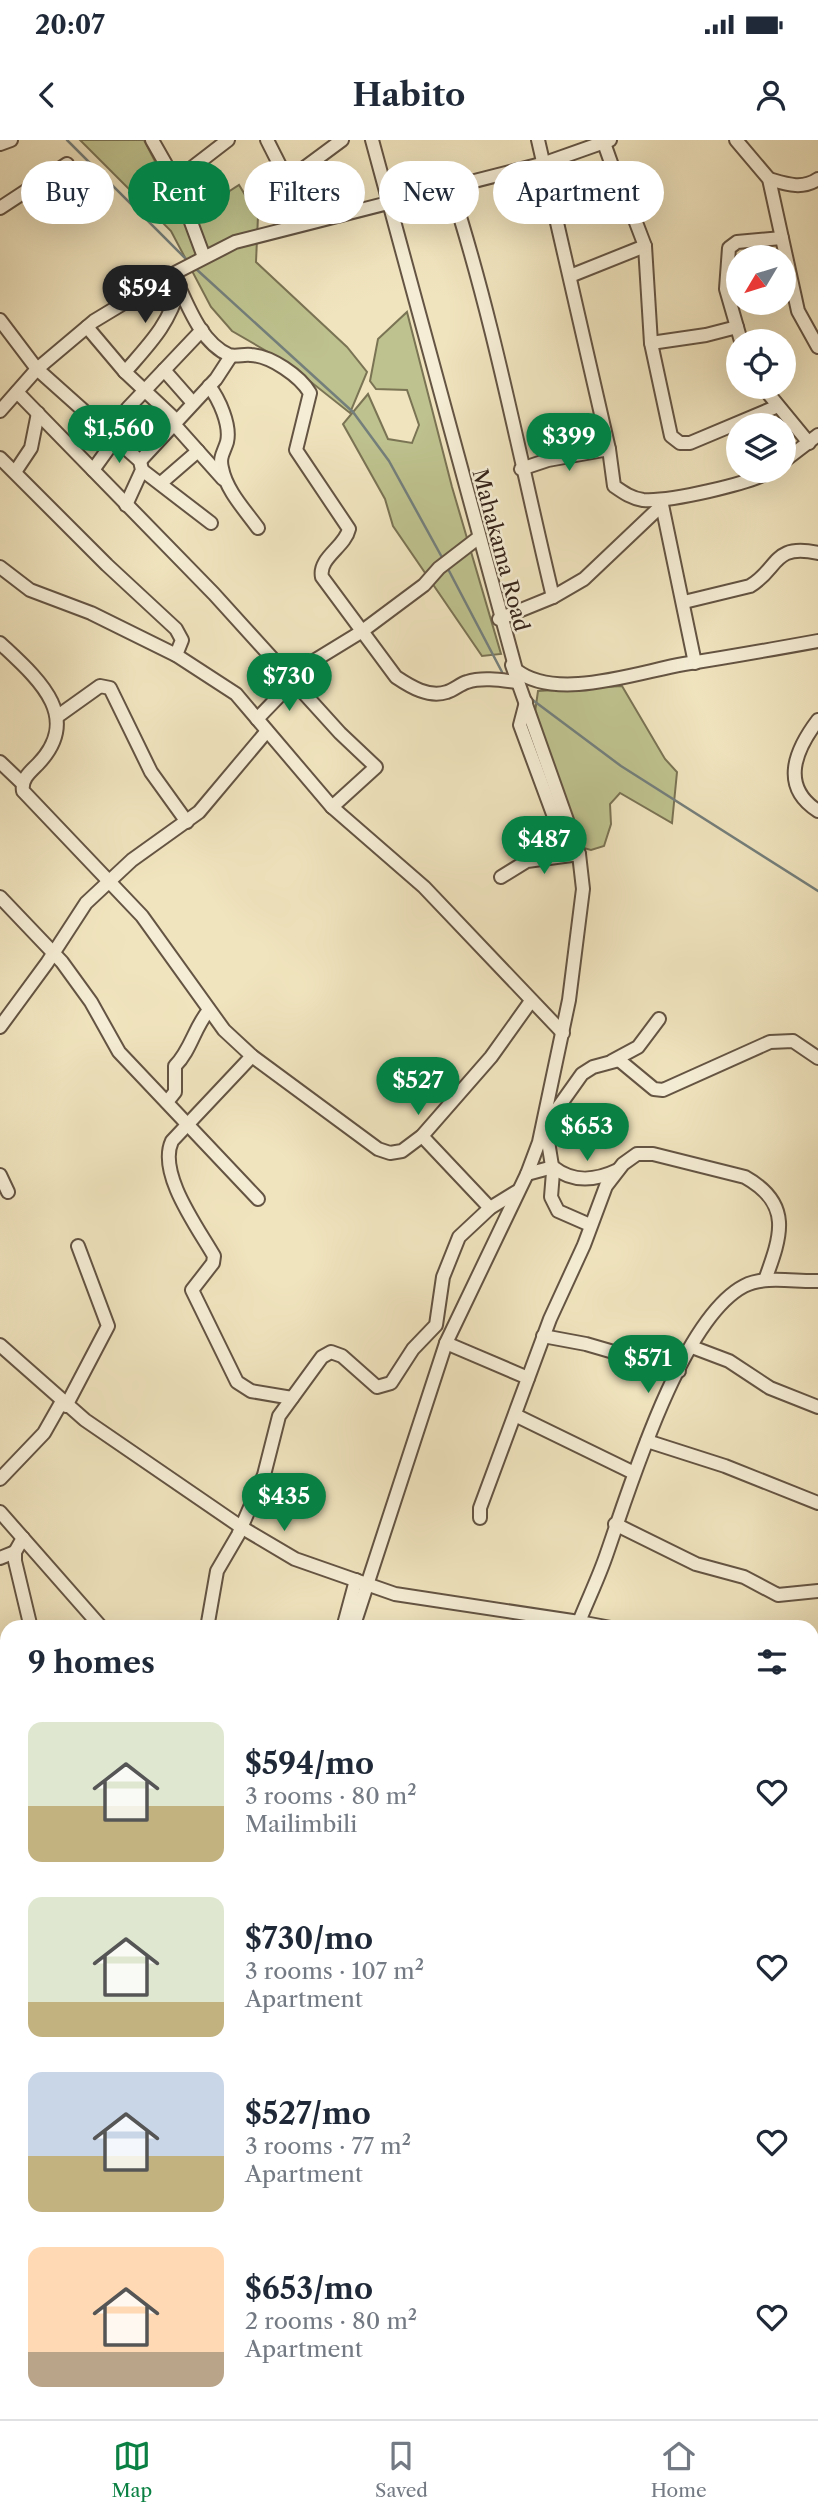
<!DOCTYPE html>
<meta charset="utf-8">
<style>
:root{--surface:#fff;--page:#f6f6f7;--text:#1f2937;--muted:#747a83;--line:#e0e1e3;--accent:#0b8043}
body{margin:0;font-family:"Libre Caslon Text",serif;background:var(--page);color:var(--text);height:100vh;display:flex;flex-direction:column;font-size:26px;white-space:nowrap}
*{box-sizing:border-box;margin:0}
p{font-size:23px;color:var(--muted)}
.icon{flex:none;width:38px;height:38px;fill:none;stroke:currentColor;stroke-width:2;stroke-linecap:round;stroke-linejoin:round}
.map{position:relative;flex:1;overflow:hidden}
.details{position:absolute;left:0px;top:1480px;width:819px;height:800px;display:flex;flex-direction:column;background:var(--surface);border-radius:21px 21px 0 0;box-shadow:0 7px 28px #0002}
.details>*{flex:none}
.banner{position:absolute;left:21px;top:21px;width:777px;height:63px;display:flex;gap:14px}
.needle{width:46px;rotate:232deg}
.fabs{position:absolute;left:726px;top:105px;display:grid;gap:14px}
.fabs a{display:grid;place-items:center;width:70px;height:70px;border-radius:50%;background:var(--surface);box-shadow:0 7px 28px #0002;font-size:35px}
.price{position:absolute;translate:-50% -60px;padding:0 16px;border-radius:24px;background:var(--accent);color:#fff;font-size:23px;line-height:46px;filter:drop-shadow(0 2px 4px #0008)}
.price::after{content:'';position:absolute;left:50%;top:42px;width:21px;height:16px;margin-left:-10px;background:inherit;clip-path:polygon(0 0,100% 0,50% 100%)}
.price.on{background:#222;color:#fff}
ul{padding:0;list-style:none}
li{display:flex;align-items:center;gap:21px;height:175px;padding:0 28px}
li span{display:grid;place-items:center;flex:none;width:196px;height:140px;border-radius:14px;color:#555}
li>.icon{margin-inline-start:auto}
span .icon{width:84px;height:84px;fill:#fffc;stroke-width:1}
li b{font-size:30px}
h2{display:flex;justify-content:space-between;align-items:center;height:84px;padding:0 28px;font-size:30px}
.chip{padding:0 24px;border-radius:32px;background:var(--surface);box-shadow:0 7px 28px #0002;font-size:24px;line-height:63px}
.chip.on{background:var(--accent);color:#fff}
.status{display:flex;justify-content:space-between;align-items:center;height:49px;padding:0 35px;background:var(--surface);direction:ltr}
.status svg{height:19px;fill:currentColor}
header{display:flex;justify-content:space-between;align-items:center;height:91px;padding:0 28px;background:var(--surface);font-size:32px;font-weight:800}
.tabs{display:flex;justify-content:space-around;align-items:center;height:98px;border-top:2px solid var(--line);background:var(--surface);font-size:19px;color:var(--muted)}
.tabs a{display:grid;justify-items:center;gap:4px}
.tabs .on{color:var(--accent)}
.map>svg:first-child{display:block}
.green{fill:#bec28e;stroke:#7a7354;stroke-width:2}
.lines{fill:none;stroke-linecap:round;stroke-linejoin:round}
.stream{stroke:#747f7b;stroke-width:2.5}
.minor-casing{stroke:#645443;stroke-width:16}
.minor{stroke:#f5edd5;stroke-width:12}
.labels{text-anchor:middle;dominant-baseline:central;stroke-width:5;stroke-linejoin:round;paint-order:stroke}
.street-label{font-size:21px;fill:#36241a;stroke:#f5edd5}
</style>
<div class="status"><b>20:07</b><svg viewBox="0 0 49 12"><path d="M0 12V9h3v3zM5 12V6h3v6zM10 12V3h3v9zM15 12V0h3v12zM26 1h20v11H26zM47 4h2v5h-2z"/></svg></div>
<header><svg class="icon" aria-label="back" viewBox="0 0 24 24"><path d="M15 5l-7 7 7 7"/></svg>Habito<svg class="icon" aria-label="person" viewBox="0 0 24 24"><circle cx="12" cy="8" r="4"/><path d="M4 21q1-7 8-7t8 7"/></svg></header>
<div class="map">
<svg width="818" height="2279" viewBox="0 0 818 2279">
<rect width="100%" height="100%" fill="#f0e4be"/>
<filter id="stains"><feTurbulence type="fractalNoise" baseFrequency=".00286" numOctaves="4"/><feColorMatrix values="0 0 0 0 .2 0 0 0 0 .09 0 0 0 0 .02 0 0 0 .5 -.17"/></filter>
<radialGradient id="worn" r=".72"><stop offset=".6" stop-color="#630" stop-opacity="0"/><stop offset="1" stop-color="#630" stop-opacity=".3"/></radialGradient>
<!-- green -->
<g class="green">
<polygon points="80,0 144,0 171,52 208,65 239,45 258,76 256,122 347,207 367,232 350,273 287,223 232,191 211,167 171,91"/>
<polygon points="407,172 452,347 501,514 482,516 393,386 385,359 343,284 368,254 388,299 412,303 419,285 407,250 376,249 370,241 378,199"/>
<polygon points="622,546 665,619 677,632 672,683 620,653 610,664 611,684 604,706 591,710 576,706 533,586 538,551"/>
<polygon points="7,2014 7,2169 0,2163 0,2028"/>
</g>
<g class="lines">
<!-- stream -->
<g class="stream">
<polyline points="67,0 188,121"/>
<polyline points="195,128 353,272 389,321 444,421"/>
<polyline points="447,427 502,532"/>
<polyline points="530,558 621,626 818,751"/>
</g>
<defs>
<g id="minor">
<polyline points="152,0 181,51"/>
<polyline points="267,0 308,81"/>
<path d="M372 0 516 530C556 562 638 532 684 524 729 517 774 509 818 501"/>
<path d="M538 0 609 309 614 346C624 353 631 358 643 360 669 362 749 344 771 331"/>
<polyline points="736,0 769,39 798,171 818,207"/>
<polyline points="604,3 620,48 613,59 632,72 645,106 651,203 671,296 680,303 690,303 778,266"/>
<polyline points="0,4 11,0"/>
<path d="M769 39C786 44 802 50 818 39"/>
<polyline points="288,40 342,0"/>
<path d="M451 48C494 181 520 320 553 457"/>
<polyline points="0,68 67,24"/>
<polyline points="204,117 185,66 181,43 189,30 228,0"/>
<path d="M173 134C186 160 199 202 229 215 236 217 244 214 251 215 271 216 300 236 310 253L296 310 349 389C345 407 318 418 322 437L396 537C411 547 429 558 447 552 454 550 460 544 467 542 482 537 501 540 516 542"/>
<polyline points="570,136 645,106"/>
<polyline points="0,180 37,229 140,321 142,330 126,365"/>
<polyline points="87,187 125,232 176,280"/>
<polyline points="741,201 726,149 729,108 737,102 782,98"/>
<polyline points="651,203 706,195 737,187"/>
<polyline points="164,230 193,263"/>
<path d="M125 232C151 202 168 186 180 146"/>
<path d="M209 246C219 259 231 285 227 302 224 312 219 317 222 328 226 350 245 370 258 388"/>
<polyline points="763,247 809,303"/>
<polyline points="17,252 214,454 340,593 376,627 332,667"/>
<polyline points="0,271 37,229 94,181 167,137 235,102 545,23 610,0"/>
<polyline points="173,283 223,339"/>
<polyline points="110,293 128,268 202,190"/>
<polyline points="0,318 107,425 176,489 182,500 176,515"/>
<polyline points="140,321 216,239 231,216"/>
<polyline points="784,321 818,295"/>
<polyline points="521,329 548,320 609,309"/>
<polyline points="93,330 116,298"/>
<polyline points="142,330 211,383"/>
<polyline points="15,332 31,308 38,273"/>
<polyline points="161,343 198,311"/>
<polyline points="661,360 695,523"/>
<polyline points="0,427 30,450 91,473 176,515 236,554 332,667 424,747 563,893"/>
<path d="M684 462 750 446C779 429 772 403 818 413"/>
<polyline points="499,479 553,457 584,439 661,366"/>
<path d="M0 503C36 537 84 576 38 624 30 632 21 639 23 651L142 776 224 890 252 916 378 1009 390 1013 402 1011 422 996 491 917 531 861"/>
<polyline points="526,562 520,585 557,685 571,691"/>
<polyline points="58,576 100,546 110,548 151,632 187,682"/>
<polyline points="257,579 312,522 361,492 424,445 439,428 478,398"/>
<path d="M818 580C796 609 779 646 818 671"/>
<polyline points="0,622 22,643"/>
<polyline points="501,737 527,721 579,714"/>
<polyline points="0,757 62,822 91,862 119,912 258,1059"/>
<polyline points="0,887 47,823 86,763 132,720 199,672 267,591"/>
<path d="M252 916 172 1001C157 1033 198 1088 214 1116L213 1123 192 1150 237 1242 251 1251 292 1258"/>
<polyline points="612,921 638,907 659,879"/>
<path d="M167 962 175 952V926C191 910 194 888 209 870"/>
<polyline points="545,983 553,1032 551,1057 558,1071 590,1085"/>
<polyline points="545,986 582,934 593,927 619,920 654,949 663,950 770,902 793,901 818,918"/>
<polyline points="422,996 490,1068"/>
<path d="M527 1034 553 1027C573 1043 595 1041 618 1030"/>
<polyline points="0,1035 8,1052"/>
<polyline points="543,1196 586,1204 679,1231"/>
<polyline points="446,1203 528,1238"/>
<polyline points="0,1205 85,1280 241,1387 295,1419 395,1454 579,1482 578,1488"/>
<polyline points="692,1207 729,1221 770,1248 818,1267"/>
<polyline points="66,1266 108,1186 78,1106"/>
<polyline points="515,1275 634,1333"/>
<polyline points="647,1301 725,1326 818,1363"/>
<polyline points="0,1339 44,1293 61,1263"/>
<polyline points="0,1372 102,1488"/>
<path d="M480 1378V1368L550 1179 584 1105 606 1046 623 1024 637 1014H653L745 1037C793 1064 781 1096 765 1140"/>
<polyline points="615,1384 696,1424 744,1437 778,1455 818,1451"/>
<polyline points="23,1398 15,1412 15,1421 31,1488"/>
<polyline points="0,1418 15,1412"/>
<polyline points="207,1488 217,1431 238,1395 264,1335 279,1276 322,1217 331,1212 342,1216 377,1247 391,1243 413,1209 436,1185 443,1137 459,1097 490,1068 516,1052"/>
<polyline points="343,1488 356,1440"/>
<polyline points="353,1488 446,1203 527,1034 539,1002 569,860 583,749 579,714 512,525"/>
<path d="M611 1488 579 1482C588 1459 599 1437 607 1413 630 1347 681 1179 744 1146 765 1135 795 1142 818 1141"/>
<polyline points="812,1513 818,1509"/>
<polyline points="812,1522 818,1525"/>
<polyline points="0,1559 7,1553"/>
<polyline points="0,1602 7,1565"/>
<polyline points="812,1620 818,1610"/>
<polyline points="812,1631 814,1629"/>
<polyline points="0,1754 7,1796"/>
<polyline points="812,1754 818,1748"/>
<polyline points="0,1812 7,1817"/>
<polyline points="812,1821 818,1814"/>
<polyline points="0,1928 7,1915"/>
<polyline points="812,1944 818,1946"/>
<polyline points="812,2021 818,2023"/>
<polyline points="812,2148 818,2150"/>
<polyline points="812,2179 818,2163"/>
<polyline points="0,2223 7,2219"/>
<polyline points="0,2272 11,2278"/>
<polyline points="101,2273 106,2279"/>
<polyline points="233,2273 237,2279"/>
<polyline points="374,2273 377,2279"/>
<polyline points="772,2273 778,2276"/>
<polyline points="122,2279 130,2273"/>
<polyline points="564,2279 566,2273"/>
</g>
</defs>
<!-- minor casing -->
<use href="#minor" class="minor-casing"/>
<!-- minor -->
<use href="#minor" class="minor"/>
</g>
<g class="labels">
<!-- street labels -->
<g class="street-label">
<text transform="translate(501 410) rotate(75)">Mahakama Road</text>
</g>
</g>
<rect width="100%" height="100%" filter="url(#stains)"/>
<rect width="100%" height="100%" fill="url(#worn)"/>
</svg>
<div class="fabs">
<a><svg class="needle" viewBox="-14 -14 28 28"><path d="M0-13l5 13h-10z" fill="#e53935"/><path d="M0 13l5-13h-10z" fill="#747a83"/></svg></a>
<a><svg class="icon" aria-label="locate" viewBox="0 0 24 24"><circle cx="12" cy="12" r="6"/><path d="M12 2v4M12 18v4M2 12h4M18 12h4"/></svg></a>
<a><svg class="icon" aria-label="layers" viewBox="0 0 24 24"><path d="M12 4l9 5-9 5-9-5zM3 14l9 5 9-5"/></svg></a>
</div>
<b class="price on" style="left:145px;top:185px">$594</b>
<b class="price" style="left:119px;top:325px">$1,560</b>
<b class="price" style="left:569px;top:333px">$399</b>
<b class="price" style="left:289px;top:573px">$730</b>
<b class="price" style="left:544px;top:736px">$487</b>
<b class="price" style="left:418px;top:977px">$527</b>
<b class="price" style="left:587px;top:1023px">$653</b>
<b class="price" style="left:648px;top:1255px">$571</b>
<b class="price" style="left:284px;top:1393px">$435</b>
<div class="banner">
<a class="chip">Buy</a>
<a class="chip on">Rent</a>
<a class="chip">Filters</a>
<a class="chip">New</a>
<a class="chip">Apartment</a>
</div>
<section class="details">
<h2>9 homes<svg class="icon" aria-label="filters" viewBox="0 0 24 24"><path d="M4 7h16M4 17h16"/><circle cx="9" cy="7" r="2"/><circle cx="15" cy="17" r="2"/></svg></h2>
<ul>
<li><span style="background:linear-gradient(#dfe7d0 60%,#c2b280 0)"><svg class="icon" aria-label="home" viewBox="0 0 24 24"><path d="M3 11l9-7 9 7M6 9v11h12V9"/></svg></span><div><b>$594/mo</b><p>3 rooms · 80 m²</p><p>Mailimbili</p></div><svg class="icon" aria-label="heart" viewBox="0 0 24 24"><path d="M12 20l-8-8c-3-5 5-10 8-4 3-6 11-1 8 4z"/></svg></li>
<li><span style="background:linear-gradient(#dfe7d0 75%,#c2b280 0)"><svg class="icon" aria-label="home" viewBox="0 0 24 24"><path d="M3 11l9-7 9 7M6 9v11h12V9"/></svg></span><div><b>$730/mo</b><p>3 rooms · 107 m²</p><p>Apartment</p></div><svg class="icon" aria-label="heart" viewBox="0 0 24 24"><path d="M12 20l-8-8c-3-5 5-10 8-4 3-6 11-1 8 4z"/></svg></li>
<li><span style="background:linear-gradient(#c9d6e8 60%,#c2b280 0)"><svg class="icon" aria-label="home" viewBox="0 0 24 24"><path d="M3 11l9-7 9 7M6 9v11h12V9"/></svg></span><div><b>$527/mo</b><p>3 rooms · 77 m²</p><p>Apartment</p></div><svg class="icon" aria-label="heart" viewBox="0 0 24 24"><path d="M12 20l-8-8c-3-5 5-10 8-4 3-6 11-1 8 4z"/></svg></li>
<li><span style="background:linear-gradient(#ffd9b3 75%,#b9a48a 0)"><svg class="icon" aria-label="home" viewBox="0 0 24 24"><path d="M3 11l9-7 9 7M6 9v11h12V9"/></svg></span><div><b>$653/mo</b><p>2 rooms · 80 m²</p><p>Apartment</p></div><svg class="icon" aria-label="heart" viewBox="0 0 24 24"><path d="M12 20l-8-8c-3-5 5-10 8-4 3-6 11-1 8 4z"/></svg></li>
</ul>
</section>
</div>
<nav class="tabs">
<a class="on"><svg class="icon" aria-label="map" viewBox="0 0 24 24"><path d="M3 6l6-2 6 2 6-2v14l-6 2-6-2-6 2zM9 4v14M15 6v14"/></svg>Map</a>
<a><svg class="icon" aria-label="saved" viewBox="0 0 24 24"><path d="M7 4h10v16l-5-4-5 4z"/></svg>Saved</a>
<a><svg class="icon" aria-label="home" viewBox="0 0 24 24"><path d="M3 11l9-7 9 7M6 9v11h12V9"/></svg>Home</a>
</nav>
